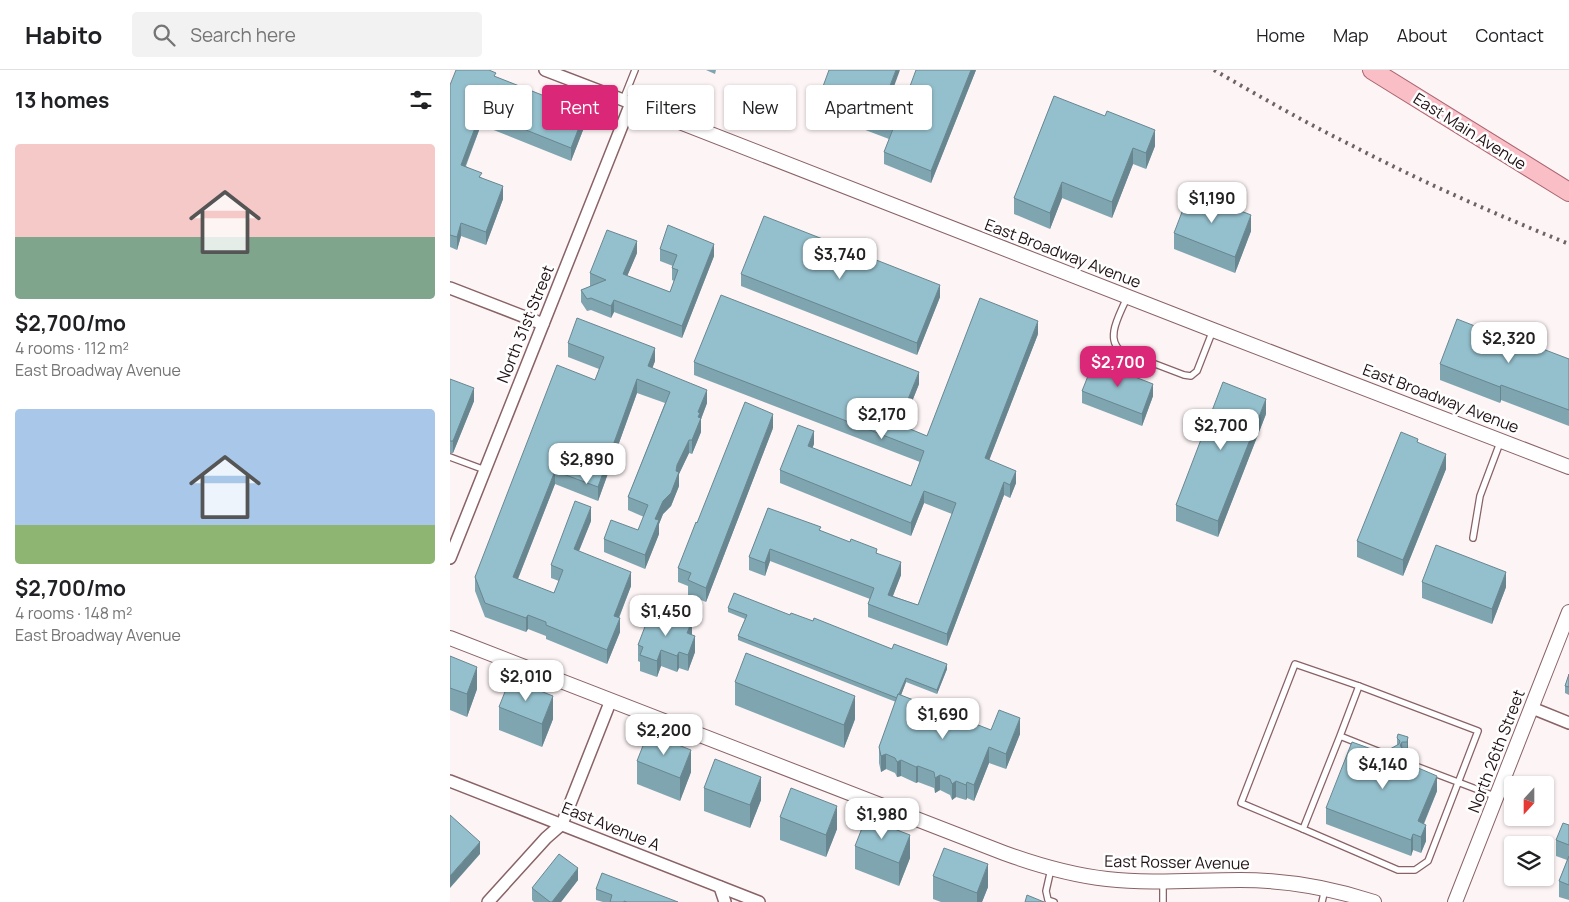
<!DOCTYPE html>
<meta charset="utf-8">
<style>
:root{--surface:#fff;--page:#f2f2f2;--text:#202124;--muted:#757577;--line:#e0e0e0;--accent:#db2777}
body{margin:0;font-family:Manrope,sans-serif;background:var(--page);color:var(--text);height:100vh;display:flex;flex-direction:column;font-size:19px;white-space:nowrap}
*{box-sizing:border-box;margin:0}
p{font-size:16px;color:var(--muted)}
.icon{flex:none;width:28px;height:28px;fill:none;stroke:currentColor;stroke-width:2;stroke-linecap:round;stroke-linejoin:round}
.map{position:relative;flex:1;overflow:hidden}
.sheet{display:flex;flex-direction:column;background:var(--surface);width:450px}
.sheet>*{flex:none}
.hud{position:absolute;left:15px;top:15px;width:475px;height:45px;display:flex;gap:10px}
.needle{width:32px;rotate:201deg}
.tools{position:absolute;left:1054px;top:706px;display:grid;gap:10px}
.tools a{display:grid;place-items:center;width:50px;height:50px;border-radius:5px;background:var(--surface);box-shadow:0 1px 4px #0004;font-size:25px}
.price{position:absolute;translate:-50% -42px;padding:0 11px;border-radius:10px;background:#fff;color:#222;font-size:16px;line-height:32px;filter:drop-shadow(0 1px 2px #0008)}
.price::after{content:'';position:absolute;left:50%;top:30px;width:15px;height:11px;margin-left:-8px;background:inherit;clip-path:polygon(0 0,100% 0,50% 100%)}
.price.on{background:var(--accent);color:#fff}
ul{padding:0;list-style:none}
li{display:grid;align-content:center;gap:10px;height:265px;padding:0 15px}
li span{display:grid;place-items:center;height:155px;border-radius:5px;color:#555}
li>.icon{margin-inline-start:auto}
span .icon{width:90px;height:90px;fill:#fffc;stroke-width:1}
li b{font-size:21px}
h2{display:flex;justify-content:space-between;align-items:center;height:60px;padding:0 15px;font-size:21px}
.chip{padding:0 18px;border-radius:5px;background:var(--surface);box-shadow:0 1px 4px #0004;font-size:18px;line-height:45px}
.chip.on{background:var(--accent);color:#fff}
header{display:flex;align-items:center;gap:30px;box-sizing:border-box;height:70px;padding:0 25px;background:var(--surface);border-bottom:1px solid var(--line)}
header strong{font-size:24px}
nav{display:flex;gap:28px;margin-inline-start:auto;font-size:18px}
.search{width:350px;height:45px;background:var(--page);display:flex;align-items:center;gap:12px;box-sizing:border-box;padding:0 18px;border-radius:5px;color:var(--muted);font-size:19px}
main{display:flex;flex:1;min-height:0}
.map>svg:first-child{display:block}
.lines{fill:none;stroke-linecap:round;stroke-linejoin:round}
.service-casing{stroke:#886266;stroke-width:8}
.minor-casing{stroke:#886266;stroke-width:14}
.tertiary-casing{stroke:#886266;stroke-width:16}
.primary-casing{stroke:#ab656f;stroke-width:20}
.service{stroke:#fff;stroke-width:5.5}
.minor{stroke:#fff;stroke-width:11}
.tertiary{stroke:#fff;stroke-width:14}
.primary{stroke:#f9bec6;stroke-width:18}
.rail{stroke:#6f6264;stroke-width:4;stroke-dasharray:2.5 5;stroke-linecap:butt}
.wall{fill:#7fa5b0}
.shaded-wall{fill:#688690}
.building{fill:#94c0cd;stroke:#688690}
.labels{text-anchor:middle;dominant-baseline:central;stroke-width:5;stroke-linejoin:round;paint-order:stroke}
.street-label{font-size:16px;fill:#211214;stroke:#fff}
</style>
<header>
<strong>Habito</strong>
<div class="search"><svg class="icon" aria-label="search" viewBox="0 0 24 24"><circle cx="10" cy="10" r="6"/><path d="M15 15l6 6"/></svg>Search here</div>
<nav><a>Home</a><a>Map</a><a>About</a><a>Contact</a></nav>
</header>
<main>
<section class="sheet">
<h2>13 homes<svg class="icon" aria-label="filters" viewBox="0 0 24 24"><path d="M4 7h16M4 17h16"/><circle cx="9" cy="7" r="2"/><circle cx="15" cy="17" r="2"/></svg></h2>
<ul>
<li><span style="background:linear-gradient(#f6c9c9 60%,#7fa58c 0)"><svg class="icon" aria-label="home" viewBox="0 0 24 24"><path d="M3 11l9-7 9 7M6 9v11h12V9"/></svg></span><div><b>$2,700/mo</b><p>4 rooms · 112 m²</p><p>East Broadway Avenue</p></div></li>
<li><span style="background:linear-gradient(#a9c7e8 75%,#8fb573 0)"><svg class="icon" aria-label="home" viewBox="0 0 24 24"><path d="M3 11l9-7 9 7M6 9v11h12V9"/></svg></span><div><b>$2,700/mo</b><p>4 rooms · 148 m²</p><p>East Broadway Avenue</p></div></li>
</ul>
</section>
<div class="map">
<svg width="1119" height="832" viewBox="0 0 1119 832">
<rect width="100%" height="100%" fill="#fdf4f5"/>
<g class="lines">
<defs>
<g id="service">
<polyline points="173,30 185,0"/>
<path d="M677 227C671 243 654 268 671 281L734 305 741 306 747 301 763 260"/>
<polyline points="0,387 35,400"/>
<polyline points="1023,468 1030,426 1051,370"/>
<polyline points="890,666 909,616 1028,661 978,791 965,800 948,800 853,759 890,666 945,688"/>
<polyline points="955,692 1047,727"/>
<polyline points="853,759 791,733 845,594 909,616"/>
<polyline points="601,799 596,821 598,830 604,832"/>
<polyline points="713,812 713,832"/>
<polyline points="872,832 875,819"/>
</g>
<g id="minor">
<polyline points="0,218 93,254"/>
<polyline points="0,488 181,33 95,0"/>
<polyline points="1082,638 1119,653"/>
<polyline points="0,711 309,832"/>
<polyline points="270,817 275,832"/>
<polyline points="38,832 96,768 112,754 161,630"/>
</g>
<g id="tertiary">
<polyline points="181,33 763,260 1119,397"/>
<path d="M0 568 554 783C587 795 621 805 657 809 701 814 745 810 790 810 835 810 881 818 924 832"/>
<polyline points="1005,832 1119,542"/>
</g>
<polyline id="primary" points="922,0 1119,122"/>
</defs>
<!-- service casing -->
<use href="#service" class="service-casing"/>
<!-- minor casing -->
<use href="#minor" class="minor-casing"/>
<!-- tertiary casing -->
<use href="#tertiary" class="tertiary-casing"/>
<!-- primary casing -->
<use href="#primary" class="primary-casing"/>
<!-- service -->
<use href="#service" class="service"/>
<!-- minor -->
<use href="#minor" class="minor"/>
<!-- tertiary -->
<use href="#tertiary" class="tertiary"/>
<!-- primary -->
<use href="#primary" class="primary"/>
<!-- rail -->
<path class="rail" d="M764 0C809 26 854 52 901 75 972 112 1045 144 1119 174"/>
</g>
<!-- wall -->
<g class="wall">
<polygon points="256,0 266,0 265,4"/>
<polygon points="526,0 481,113 434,94 434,82 439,69 368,42 368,30 442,22 456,27"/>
<polygon points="46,7 135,55 121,91 31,55 16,96 32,108 53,129 36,175 11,166 7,180 0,177 0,15"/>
<polygon points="604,26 705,76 696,99 683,94 662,148 612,128 600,159 564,144 564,128"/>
<polygon points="801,161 785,203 724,179 724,163"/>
<polygon points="210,179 264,186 232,268 164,242 161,248 141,240 137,241 131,232 131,220 141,216 140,216 140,203 187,183 177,206 220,222 224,211 222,210 222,198 223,196 210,191"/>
<polygon points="291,204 490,227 467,285 291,216"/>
<polygon points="588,264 539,390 566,413 560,428 554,425 497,576 418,547 418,534 420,529 320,491 315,506 299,500 299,487 318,438 371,461 427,483 451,505 443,526 468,535 502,444 474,433 461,466 330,413 330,400 364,374 362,378 461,416 470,392 244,305 244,292 469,314 452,356 477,366"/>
<polygon points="118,273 205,291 202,298 257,333 251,349 251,362 242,384 239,383 229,404 229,416 221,436 213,444 209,454 209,464 195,499 154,482 154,469 188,460 194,447 178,440 178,427 215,333 187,323 148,431 105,414 68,509 104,523 109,511 101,508 101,495 141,451 129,481 181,516 169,548 170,562 157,594 96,569 96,566 78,559 76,562 35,547 25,521 25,507 145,310 149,299 118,287"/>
<polygon points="1076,276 1119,289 1119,356 1051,330 1050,333 990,310 990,294"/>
<polygon points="0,309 24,331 3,383 0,383 0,393"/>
<polygon points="632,321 703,326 692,356 632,333"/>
<polygon points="816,344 768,467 726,451 726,435"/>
<polygon points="323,358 256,532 238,525 238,516 228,512 228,498 247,453"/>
<polygon points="968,373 996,399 953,506 907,487 907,471"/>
<polygon points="972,512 1056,517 1042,554 972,528"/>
<polygon points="278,538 340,545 363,551 497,599 487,624 456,612 451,625 541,660 570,664 556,699 539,693 524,731 517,728 516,730 506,727 502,730 500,725 490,720 485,723 484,718 468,712 466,713 451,706 447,707 445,703 436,699 431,702 429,693 429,677 446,632 288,570 288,566 295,549 278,542"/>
<polygon points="242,565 245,582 238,601 229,598 227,602 211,596 207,607 190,601 190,592 188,591 188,575"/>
<polygon points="0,586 27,619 17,647 0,640"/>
<polygon points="1119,604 1119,625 1115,623 1115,616"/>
<polygon points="285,612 405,649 394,678 285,635"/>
<polygon points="49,637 103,649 92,677 49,660"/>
<polygon points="958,667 958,683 957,688 955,688 955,692 987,721 974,754 976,771 971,783 963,780 961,786 876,754 876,738 938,685 947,676 947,668"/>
<polygon points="187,691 241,702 230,731 187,714"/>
<polygon points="254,718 311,730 300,758 254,741"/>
<polygon points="330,747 387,759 376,787 330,770"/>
<polygon points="1119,755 1119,830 1109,827 1109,811 1117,790 1106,786 1106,770"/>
<polygon points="405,776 460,788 449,816 405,799"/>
<polygon points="483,806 538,817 532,832 491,832 483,829"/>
<polygon points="128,810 111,832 84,832 82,830 82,818"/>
<polygon points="146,819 228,832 153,832 146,830"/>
</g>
<!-- shaded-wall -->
<g class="shaded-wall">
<polygon points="446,0 450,0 438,33 438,21"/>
<polygon points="521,0 526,0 481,113 481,101"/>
<polygon points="31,42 31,55 11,107 11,95"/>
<polygon points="135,42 135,55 121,91 121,78"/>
<polygon points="705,60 705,76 696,99 696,83"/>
<polygon points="683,78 683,94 662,148 662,132"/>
<polygon points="612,112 612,128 600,159 600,143"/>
<polygon points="53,116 53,129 36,175 36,162"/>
<polygon points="801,145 801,161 785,203 785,187"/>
<polygon points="11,153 11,166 7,180 7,167"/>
<polygon points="187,171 187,183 173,216 173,204"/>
<polygon points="264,174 264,186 232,268 232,256"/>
<polygon points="490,215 490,227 467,285 467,273"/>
<polygon points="164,230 164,242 161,248 161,236"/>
<polygon points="588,251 588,264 535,401 535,388"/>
<polygon points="205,278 205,291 198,310 198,296"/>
<polygon points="469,302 469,314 448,367 448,354"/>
<polygon points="187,309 187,323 148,431 148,417"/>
<polygon points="703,314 703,326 692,356 692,344"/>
<polygon points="1051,315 1051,330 1050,333 1050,317"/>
<polygon points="24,318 24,331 3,383 3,371"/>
<polygon points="257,320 257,333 251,349 251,362 242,384 242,370 248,342"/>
<polygon points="816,329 816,344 768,467 768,451"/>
<polygon points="323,344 323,358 256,532 256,518"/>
<polygon points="364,361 364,374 358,389 358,376"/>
<polygon points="239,370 239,383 229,404 229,416 221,436 213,444 209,454 209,464 195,499 195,485 205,449 226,401 227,395"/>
<polygon points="996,384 996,399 953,506 953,490"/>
<polygon points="105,401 105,414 63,521 63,507"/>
<polygon points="566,401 566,413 560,428 560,415"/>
<polygon points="554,412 554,425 497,576 497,564"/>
<polygon points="474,421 474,433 461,466 461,453"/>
<polygon points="141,437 141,451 124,493 124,479"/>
<polygon points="320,479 320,491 315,506 315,493"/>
<polygon points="451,492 451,505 438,538 438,525"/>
<polygon points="181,502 181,516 164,560 164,546"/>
<polygon points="1056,502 1056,517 1042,554 1042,539"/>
<polygon points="78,545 78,559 76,562 76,548"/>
<polygon points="170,548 170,562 157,594 157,580"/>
<polygon points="242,551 242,567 237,563"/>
<polygon points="245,566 245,582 238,601 238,585"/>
<polygon points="211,580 211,596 207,607 207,591"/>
<polygon points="229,582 229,598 227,602 227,586"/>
<polygon points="497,594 497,599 487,624 487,620"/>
<polygon points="27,597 27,619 17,647 17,624"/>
<polygon points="456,608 456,612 448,633 448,628"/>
<polygon points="103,626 103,649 92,677 92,654"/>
<polygon points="405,626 405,649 394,678 394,655"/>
<polygon points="570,648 570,664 556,699 556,684"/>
<polygon points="958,667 958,683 957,688 957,672"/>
<polygon points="952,672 953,688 955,684 955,700 952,707 950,675"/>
<polygon points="539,677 539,693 524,731 524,715"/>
<polygon points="241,680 241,702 230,731 230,708"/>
<polygon points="436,684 436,699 431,702 431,686"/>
<polygon points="451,690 451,706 447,707 447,692"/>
<polygon points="468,696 468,712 466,713 466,697"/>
<polygon points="490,705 490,720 485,723 485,708"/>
<polygon points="987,706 987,721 968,767 968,751"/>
<polygon points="311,707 311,730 300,758 300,735"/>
<polygon points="506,711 506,727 502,730 502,714"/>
<polygon points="517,712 517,728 516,730 516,715"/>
<polygon points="387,736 387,759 376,787 376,765"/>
<polygon points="976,755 976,771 971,783 971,767"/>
<polygon points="963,764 963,780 961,786 961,770"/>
<polygon points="460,765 460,788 449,816 449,793"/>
<polygon points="30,772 30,784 0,818 0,806"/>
<polygon points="538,794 538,817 532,832 527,832 527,823"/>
<polygon points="128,798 128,810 111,832 102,832"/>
</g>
<!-- building -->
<g class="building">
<polygon points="6,0 39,0 46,3 44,6 135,42 121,78 31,42 11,95 32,103 29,107 53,116 36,162 11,153 7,167 0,165 0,15"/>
<polygon points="379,0 446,0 438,21 456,27 466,0 521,0 481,101 434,82 443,59 368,30"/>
<polygon points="604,26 655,46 657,41 705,60 696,83 683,78 662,132 612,112 600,143 564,128"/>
<polygon points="740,121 801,145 785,187 724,163"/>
<polygon points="314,146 490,215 467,273 291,204"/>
<polygon points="218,155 264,174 232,256 164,230 161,236 141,228 137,229 131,220 156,210 140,203 157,160 187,171 173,204 220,222 228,200 222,198 227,185 210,179"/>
<polygon points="271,225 469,302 448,354 477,366 530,228 588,251 535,388 566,401 560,415 554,412 497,564 418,534 424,518 320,479 315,493 299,487 318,438 371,457 369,460 400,472 401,469 427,479 426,483 451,492 438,525 468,535 506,433 474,421 461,453 330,400 348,355 364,361 358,376 461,416 474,381 244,292"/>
<polygon points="127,248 205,278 198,296 257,320 248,342 250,343 248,347 251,348 242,370 239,370 227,395 226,401 229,402 221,423 213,431 205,449 209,450 195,485 154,469 161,450 188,460 198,435 178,427 220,322 187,309 148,417 105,401 63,507 104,523 113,500 101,495 125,431 141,437 124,479 181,502 164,546 170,548 157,580 96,555 96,552 78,545 76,548 35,533 25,507 107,295 145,310 154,287 118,273"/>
<polygon points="1007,249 1076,276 1077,273 1119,289 1119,340 1051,315 1050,317 990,294"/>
<polygon points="644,291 703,314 692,344 632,321"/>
<polygon points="0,309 24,318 3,371 0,371"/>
<polygon points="773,312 816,329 768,451 726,435"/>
<polygon points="295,332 323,344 256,518 238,510 241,503 228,498 246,452 247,453"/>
<polygon points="951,362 968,369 967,372 996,384 953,490 907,471"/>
<polygon points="986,475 1056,502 1042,539 972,512"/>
<polygon points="284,523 340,545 341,543 363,551 364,548 442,579 444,574 497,594 487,620 456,608 449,624 448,624 447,628 288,566 297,545 278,538"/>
<polygon points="222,544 242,551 237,563 245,566 238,585 229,582 227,586 211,580 207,591 190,585 193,577 188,575 199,546 219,553"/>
<polygon points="296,583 405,626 394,655 285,612"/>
<polygon points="0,586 27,597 17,624 0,618"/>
<polygon points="1119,604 1119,617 1115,616"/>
<polygon points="60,609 103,626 92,654 49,637"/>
<polygon points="448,624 541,660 549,640 570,648 556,684 539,677 524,715 517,712 516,715 506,711 502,714 500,709 490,705 485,708 484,702 468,696 466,697 451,690 447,692 445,688 436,684 431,686 429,677"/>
<polygon points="198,663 241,680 230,708 187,691"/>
<polygon points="948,664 958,667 957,672 952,672 950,675 953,680 952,683 955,684 952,691 987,706 968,751 976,755 971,767 963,764 961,770 876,738 902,672 938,685 940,679 949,674 950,671 947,668"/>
<polygon points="265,689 311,707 300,735 254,718"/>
<polygon points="341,718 387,736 376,765 330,747"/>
<polygon points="0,745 30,772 0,806"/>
<polygon points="416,748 460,765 449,793 405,776"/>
<polygon points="1113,753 1119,755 1119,775 1106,770"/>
<polygon points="494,778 538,794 527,823 483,806"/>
<polygon points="109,784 128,798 102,832 100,832 82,818"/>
<polygon points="1119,786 1119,815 1109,811"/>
<polygon points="152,803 228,832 177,832 174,831 174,832 160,832 162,825 146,819"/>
<polygon points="577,825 594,832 575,832"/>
</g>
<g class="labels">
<!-- street labels -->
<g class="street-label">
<text transform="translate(1020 61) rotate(32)">East Main Avenue</text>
<text transform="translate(613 183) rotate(21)">East Broadway Avenue</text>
<text transform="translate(75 254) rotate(-68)">North 31st Street</text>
<text transform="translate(991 328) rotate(21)">East Broadway Avenue</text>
<text transform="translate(1046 681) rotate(-69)">North 26th Street</text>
<text transform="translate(161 756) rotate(22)">East Avenue A</text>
<text transform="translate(727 792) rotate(1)">East Rosser Avenue</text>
</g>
</g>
</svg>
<div class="tools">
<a><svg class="needle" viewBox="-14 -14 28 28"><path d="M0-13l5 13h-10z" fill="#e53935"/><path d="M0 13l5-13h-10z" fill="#757577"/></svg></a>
<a><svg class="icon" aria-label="layers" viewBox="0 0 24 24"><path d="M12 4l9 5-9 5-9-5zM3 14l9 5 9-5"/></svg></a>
</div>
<b class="price" style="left:762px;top:154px">$1,190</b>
<b class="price" style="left:390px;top:210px">$3,740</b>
<b class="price" style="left:1059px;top:294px">$2,320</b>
<b class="price on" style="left:668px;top:318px">$2,700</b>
<b class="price" style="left:432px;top:370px">$2,170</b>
<b class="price" style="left:771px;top:381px">$2,700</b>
<b class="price" style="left:137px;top:415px">$2,890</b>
<b class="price" style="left:216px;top:567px">$1,450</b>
<b class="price" style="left:76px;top:632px">$2,010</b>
<b class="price" style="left:493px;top:670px">$1,690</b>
<b class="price" style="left:214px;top:686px">$2,200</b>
<b class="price" style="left:933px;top:720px">$4,140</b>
<b class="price" style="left:432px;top:770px">$1,980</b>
<div class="hud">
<a class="chip">Buy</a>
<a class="chip on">Rent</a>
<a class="chip">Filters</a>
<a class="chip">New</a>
<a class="chip">Apartment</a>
</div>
</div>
</main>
